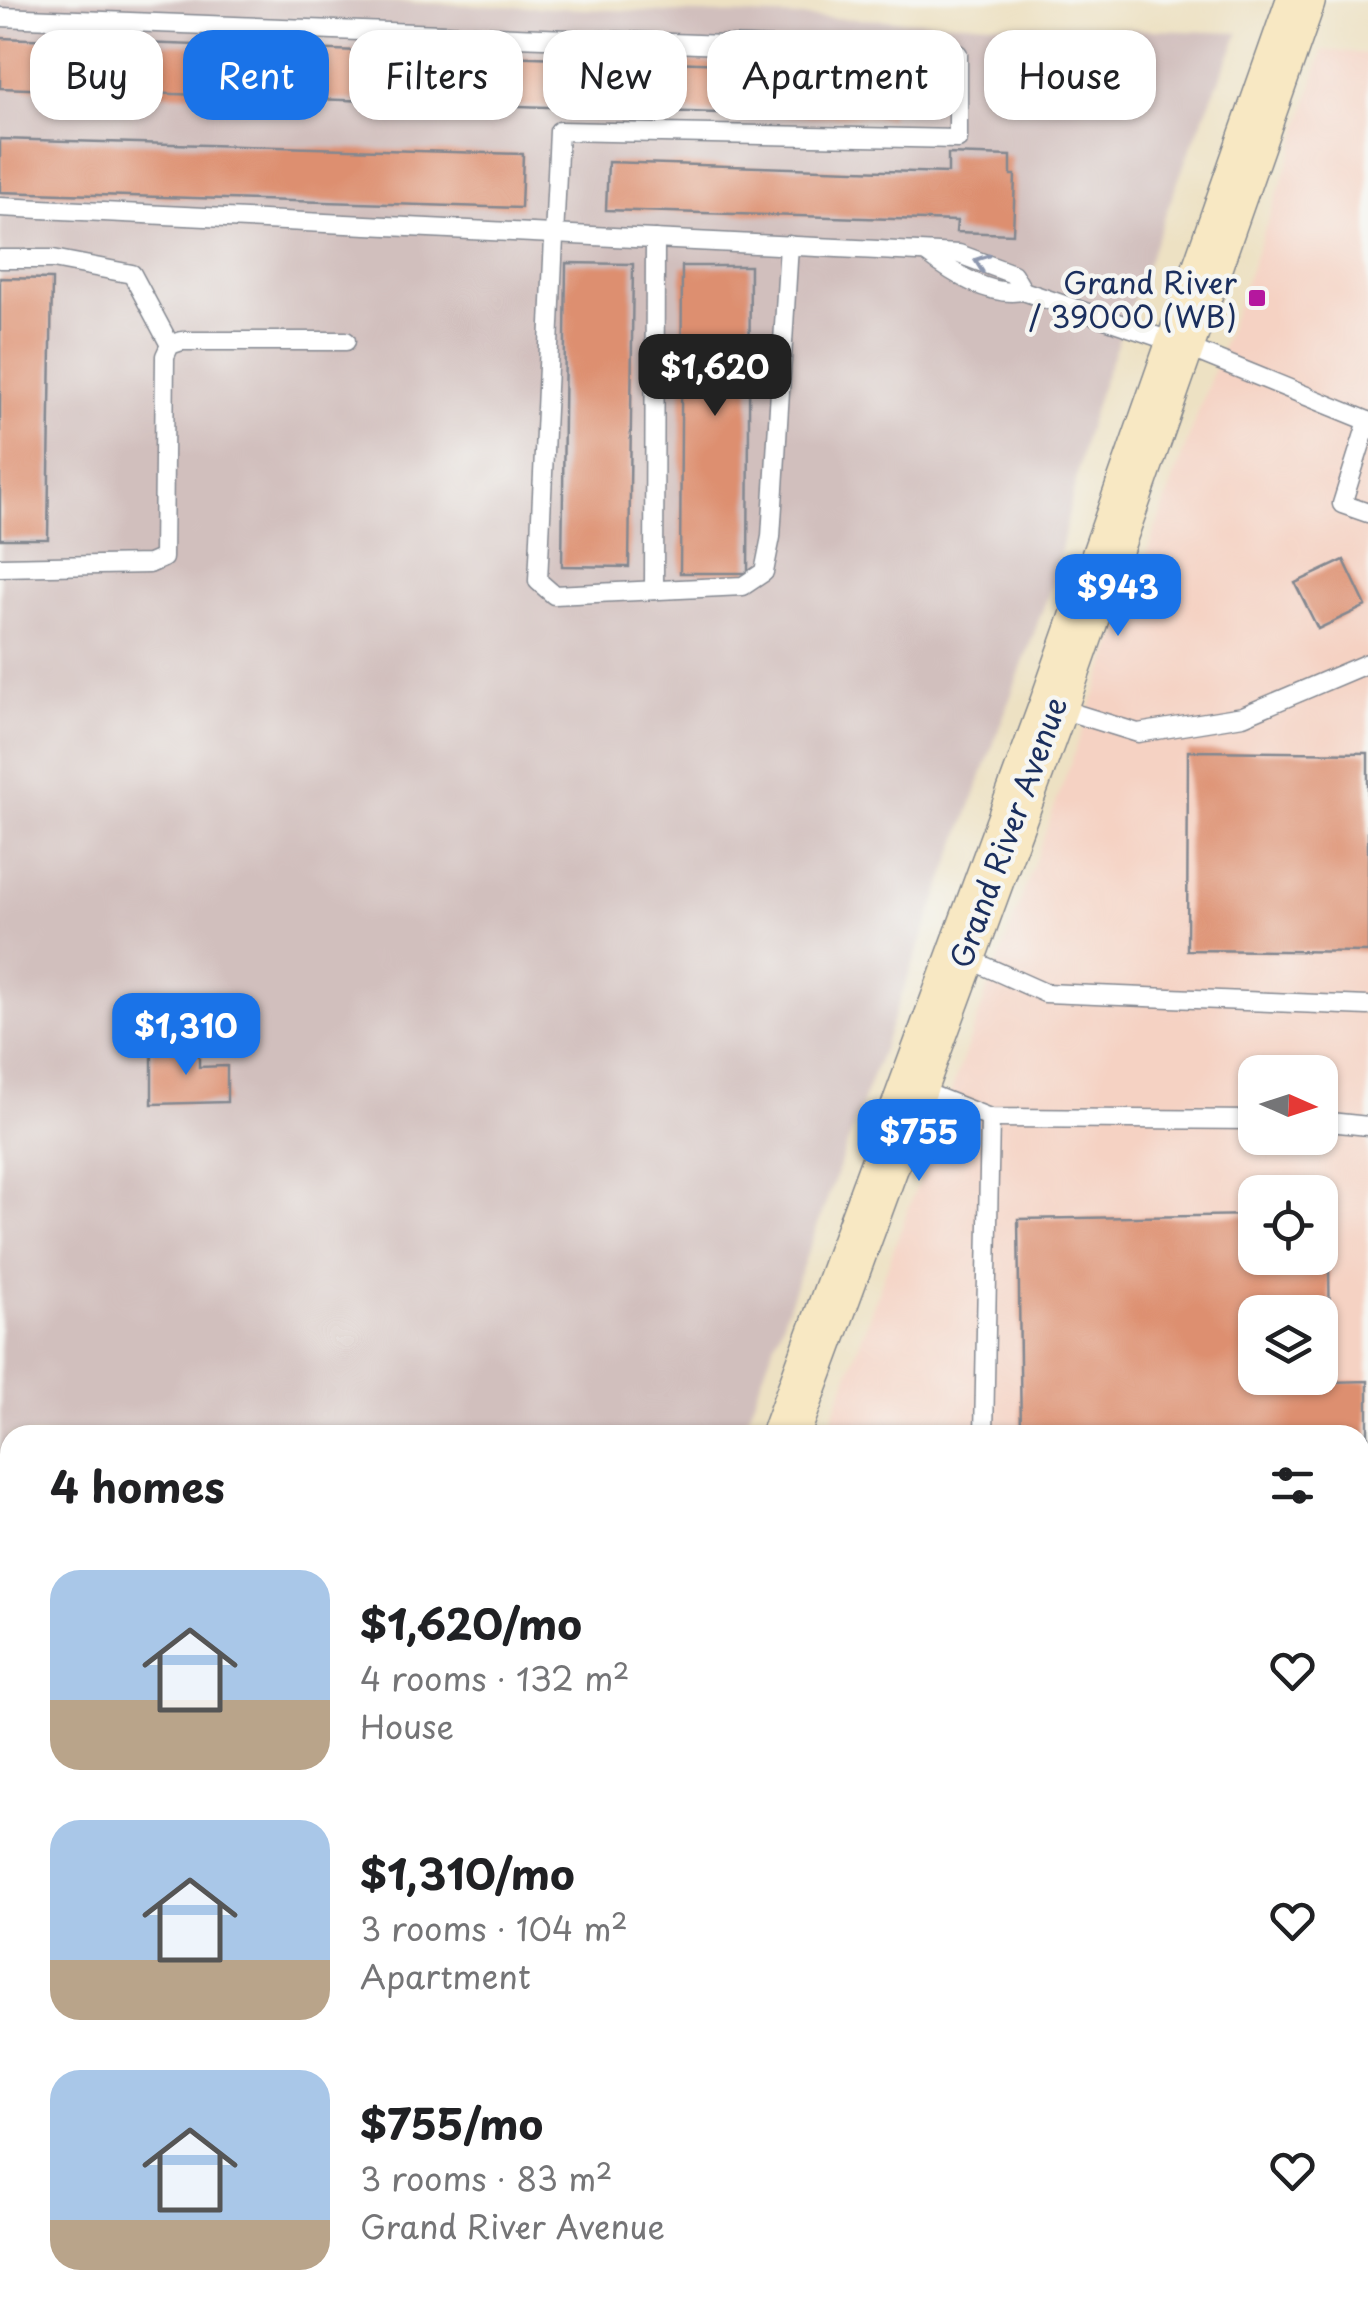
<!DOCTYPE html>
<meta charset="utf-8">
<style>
:root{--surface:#fff;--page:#f6f6f6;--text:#202124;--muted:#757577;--accent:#1a73e8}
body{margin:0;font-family:"Playpen Sans",sans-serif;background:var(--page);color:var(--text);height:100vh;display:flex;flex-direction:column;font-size:38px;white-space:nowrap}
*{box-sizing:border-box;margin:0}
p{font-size:32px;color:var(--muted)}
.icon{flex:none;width:55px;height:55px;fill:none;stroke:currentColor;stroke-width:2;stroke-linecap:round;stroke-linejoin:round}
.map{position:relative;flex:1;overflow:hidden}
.panel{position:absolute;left:0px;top:1425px;width:1370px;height:890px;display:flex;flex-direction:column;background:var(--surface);border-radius:30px 30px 0 0;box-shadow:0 2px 8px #0004}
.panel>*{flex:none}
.top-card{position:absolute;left:30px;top:30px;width:1310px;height:90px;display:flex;gap:20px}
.needle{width:65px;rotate:93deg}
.controls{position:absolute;left:1238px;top:1055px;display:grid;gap:20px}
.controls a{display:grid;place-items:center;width:100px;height:100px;border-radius:20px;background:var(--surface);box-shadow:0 2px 8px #0004;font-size:50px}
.price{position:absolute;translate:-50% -85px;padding:0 22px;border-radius:20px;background:var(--accent);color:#fff;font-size:32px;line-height:65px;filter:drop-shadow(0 2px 5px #0008)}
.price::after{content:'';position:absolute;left:50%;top:60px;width:30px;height:22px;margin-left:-15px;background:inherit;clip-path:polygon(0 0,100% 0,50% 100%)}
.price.selected{background:#222;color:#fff}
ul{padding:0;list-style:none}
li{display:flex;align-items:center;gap:30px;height:250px;padding:0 50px}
li span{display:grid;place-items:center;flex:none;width:280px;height:200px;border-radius:30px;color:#555}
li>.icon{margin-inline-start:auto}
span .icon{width:120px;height:120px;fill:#fffc;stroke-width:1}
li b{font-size:42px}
h2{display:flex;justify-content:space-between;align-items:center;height:120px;padding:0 50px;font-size:42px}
.tag{padding:0 35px;border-radius:30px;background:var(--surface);box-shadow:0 2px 8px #0004;font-size:35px;line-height:90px}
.tag.selected{background:var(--accent);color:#fff}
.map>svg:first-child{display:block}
.built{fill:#f5d2c3;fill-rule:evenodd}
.industrial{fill:#d1bfbd}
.building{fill:#dd8f70;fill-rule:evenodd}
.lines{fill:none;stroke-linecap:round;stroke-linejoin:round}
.service-casing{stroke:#848890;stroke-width:21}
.minor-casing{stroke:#848890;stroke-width:39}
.secondary-casing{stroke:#848890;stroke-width:51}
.service{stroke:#fff;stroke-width:18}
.minor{stroke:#fff;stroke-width:35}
.secondary{stroke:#f8e8c3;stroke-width:48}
.oneway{stroke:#8d97ae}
.poi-dot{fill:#b5179e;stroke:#f6f6f2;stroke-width:4}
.labels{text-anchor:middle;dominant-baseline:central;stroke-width:9;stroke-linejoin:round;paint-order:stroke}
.poi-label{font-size:30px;fill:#1b2f5e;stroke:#f6f6f2;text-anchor:end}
.street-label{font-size:30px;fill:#1b2f5e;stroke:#f6f6f2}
</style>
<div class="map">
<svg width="1368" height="2315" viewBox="0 0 1368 2315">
<rect width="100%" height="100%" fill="#f6f6f2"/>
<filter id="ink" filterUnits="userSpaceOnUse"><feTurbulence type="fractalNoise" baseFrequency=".01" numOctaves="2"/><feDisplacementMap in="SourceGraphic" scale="20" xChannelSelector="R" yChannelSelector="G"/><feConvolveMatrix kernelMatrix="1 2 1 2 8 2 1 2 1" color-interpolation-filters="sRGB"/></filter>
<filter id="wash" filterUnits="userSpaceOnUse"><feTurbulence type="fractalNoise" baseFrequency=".0048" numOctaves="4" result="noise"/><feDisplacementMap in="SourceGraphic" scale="40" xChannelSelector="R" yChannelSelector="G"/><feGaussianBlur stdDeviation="2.25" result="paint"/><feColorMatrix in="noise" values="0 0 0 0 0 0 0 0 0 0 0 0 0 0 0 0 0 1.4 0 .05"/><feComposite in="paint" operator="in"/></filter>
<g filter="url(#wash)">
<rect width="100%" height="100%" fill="#ede1c3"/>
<!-- built -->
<g class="built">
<path d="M1323 50 1368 54V2315H506L510 2305H1360V1435H826L1292 154ZM1255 1072H1320V1138H1255ZM1255 1192H1320V1258H1255ZM1255 1312H1320V1378H1255Z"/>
<polygon points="0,1993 10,1993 10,2305 408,2305 404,2315 0,2315"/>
</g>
<!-- industrial -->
<polygon class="industrial" points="0,0 342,0 1239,33 1187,157 1098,395 1085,438 1056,573 741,1435 10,1435 10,1993 0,1993"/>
<g id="blocks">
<!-- building -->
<g class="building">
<polygon points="0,38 892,70 890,119 0,88"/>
<polygon points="0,139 523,154 521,208 0,192"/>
<polygon points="948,154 1011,156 1011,175 1015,175 1013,234 956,232 957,221 606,210 608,162 948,173"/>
<polygon points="566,263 633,264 629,567 562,566"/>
<polygon points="682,266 750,266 748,573 680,573"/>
<polygon points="0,278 52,279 48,539 0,539"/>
<polygon points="1344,560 1366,606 1318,629 1295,583"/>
<polygon points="1188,751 1368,753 1368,952 1187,950"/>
<polygon points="199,1047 199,1067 227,1066 227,1102 152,1104 152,1048"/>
<path d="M1320 1214H1328L1331 1382 1368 1381V1517H1360V1435H1021L1018 1219 1255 1215V1258H1320ZM1255 1312H1320V1378H1255Z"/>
<polygon points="0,2165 8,2165 7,2218 0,2218"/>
</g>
</g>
</g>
<g filter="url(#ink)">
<use href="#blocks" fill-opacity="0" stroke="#848890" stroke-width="2.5"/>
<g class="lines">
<defs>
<g id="service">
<polyline points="0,17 958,54 958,139 559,131 538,581 554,595 743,586 764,572 771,537 789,245"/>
<polyline points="0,207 959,254 1013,274 1023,291"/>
<path d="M928 254C954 274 990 297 1023 291L1179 344 1368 421"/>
<polyline points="0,259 53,259 132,274 170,345"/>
<polyline points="1368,421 1342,504 1368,513"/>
<polyline points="0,567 149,564 163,558 165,356 170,345 182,341 346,341"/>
<polyline points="654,590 655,239"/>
<polyline points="1054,707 1138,733 1243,716 1368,663"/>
<polyline points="962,956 1045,993 1368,1006"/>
<polyline points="914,1088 990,1118 1255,1120"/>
<polyline points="1320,1121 1368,1126"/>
<polyline points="984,1435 990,1118"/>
<polyline points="1360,1796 1368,1796"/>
<polyline points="0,2064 10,2064"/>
<polyline points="1360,2298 1368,2298"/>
<polyline points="0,2303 10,2303"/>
<polyline points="287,2310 454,2312"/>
<polyline points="1236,2315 1236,2305"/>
</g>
<polyline id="minor" points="1360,1653 1368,1652"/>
<g id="secondary">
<polyline points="785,1435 1053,707 1301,0"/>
<polyline points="453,2315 457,2305"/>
</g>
</defs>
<!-- service casing -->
<use href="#service" class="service-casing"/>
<!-- minor casing -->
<use href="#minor" class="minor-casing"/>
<!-- secondary casing -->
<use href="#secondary" class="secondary-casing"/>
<!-- service -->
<use href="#service" class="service"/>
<!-- minor -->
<use href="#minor" class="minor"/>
<!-- secondary -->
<use href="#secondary" class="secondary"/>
</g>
<!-- one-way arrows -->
<defs><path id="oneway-chevron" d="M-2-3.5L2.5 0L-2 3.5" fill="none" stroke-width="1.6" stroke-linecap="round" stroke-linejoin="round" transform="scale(2.5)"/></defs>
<use class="oneway" href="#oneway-chevron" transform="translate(981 262) rotate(-160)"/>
</g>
<!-- markers -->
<rect class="poi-dot" x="1247" y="288" width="20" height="20" rx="5"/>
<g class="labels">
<!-- poi labels -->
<g class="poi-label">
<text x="1237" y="281">Grand River<tspan x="1237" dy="34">/ 39000 (WB)</tspan></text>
</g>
<!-- street labels -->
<g class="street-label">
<text transform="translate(1007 832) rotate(-70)">Grand River Avenue</text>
</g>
</g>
</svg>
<div class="controls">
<a><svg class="needle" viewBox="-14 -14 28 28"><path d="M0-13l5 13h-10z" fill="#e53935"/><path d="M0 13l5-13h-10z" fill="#757577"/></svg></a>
<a><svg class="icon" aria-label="locate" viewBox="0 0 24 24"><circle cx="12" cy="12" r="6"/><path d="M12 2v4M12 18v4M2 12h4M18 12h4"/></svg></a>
<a><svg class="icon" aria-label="layers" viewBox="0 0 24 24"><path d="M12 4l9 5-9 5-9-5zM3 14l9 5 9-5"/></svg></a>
</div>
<b class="price selected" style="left:715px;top:419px">$1,620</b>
<b class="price" style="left:1118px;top:639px">$943</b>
<b class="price" style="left:186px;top:1078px">$1,310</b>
<b class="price" style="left:919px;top:1184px">$755</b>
<div class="top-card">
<a class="tag">Buy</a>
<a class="tag selected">Rent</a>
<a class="tag">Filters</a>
<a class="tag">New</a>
<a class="tag">Apartment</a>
<a class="tag">House</a>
</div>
<section class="panel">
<h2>4 homes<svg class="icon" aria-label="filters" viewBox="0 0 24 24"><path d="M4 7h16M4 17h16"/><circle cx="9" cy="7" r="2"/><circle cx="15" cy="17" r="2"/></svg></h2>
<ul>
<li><span style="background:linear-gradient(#a9c7e8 65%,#b9a48a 0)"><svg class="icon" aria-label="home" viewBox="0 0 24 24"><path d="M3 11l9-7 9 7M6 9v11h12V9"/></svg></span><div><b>$1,620/mo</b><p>4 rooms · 132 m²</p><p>House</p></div><svg class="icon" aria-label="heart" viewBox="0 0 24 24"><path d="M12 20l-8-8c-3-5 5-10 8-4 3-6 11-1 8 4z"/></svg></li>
<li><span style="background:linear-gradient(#a9c7e8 70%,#b9a48a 0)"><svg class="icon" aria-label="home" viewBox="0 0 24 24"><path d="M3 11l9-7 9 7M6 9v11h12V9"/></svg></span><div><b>$1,310/mo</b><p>3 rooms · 104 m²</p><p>Apartment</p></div><svg class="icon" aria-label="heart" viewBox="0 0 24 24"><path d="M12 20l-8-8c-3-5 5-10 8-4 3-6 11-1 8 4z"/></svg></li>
<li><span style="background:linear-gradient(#a9c7e8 75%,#b9a48a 0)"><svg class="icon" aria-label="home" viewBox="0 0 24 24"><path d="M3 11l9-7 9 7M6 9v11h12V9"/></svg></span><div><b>$755/mo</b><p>3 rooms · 83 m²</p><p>Grand River Avenue</p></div><svg class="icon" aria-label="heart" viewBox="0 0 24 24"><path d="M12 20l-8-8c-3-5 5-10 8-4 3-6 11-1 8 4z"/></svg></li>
</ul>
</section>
</div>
